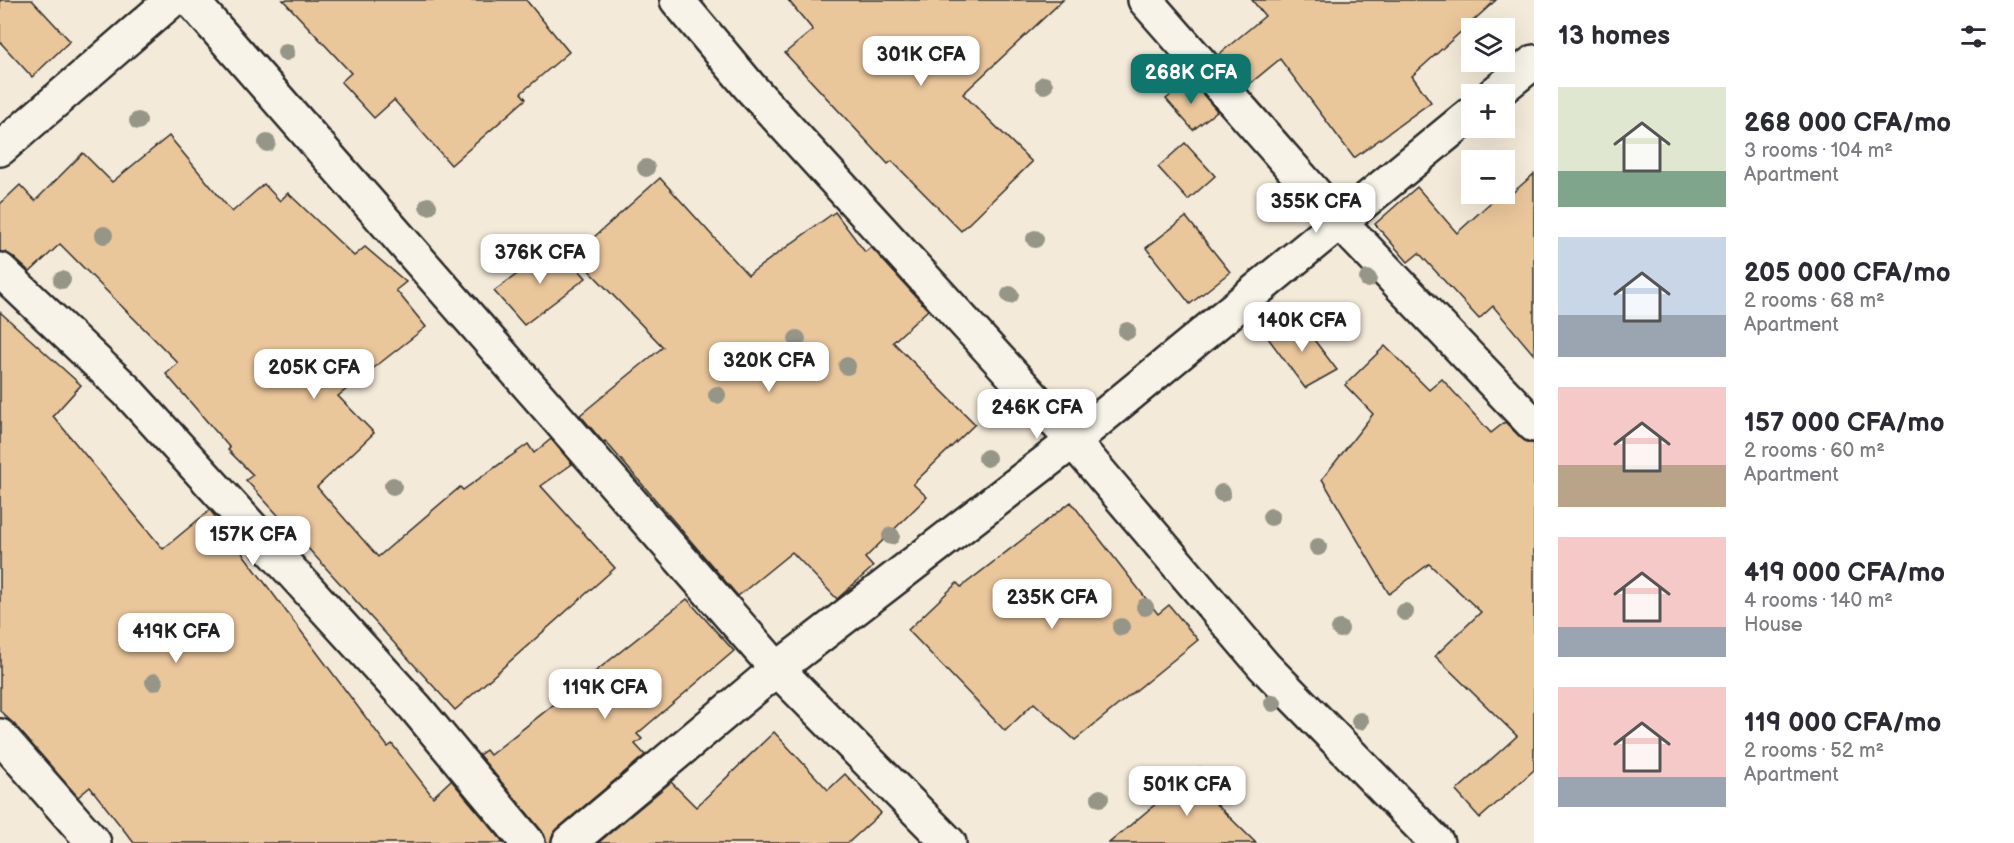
<!DOCTYPE html>
<meta charset="utf-8">
<style>
:root{--surface:#fff;--page:#f2f2f3;--text:#2b2b33;--muted:#7c7c81;--accent:#0f766e}
body{margin:0;font-family:"Balsamiq Sans",sans-serif;background:var(--page);color:var(--text);height:100vh;display:flex;flex-direction:column;font-size:22px;white-space:nowrap}
*{box-sizing:border-box;margin:0}
p{font-size:20px;color:var(--muted)}
.icon{flex:none;width:33px;height:33px;fill:none;stroke:currentColor;stroke-width:2;stroke-linecap:round;stroke-linejoin:round}
.map{position:relative;flex:1;overflow:hidden}
.drawer{display:flex;flex-direction:column;background:var(--surface);width:480px}
.drawer>*{flex:none}
.fabs{position:absolute;left:1461px;top:18px;display:grid;gap:12px}
.fabs a{display:grid;place-items:center;width:54px;height:54px;border-radius:0px;background:var(--surface);box-shadow:0 6px 24px #0002;font-size:30px}
.price{position:absolute;translate:-50% -51px;padding:0 14px;border-radius:12px;background:#fff;color:#222;font-size:20px;line-height:39px;filter:drop-shadow(0 2px 3px #0008)}
.price::after{content:'';position:absolute;left:50%;top:36px;width:18px;height:14px;margin-left:-9px;background:inherit;clip-path:polygon(0 0,100% 0,50% 100%)}
.price.current{background:var(--accent);color:#fff}
ul{padding:0;list-style:none}
li{display:flex;align-items:center;gap:18px;height:150px;padding:0 24px}
li span{display:grid;place-items:center;flex:none;width:168px;height:120px;border-radius:0px;color:#555}
li>.icon{margin-inline-start:auto}
span .icon{width:72px;height:72px;fill:#fffc;stroke-width:1}
li b{font-size:26px}
h2{display:flex;justify-content:space-between;align-items:center;height:72px;padding:0 24px;font-size:26px}
main{display:flex;flex:1;min-height:0}
.map>svg:first-child{display:block}
.building{fill:#eac69b;stroke:#2b2b2b;stroke-width:1.5}
.lines{fill:none;stroke-linecap:round;stroke-linejoin:round}
.street-casing{stroke:#2b2b2b;stroke-width:38}
.street{stroke:#f7f3e8;stroke-width:33}
.tree{fill:#959688}
</style>
<main>
<div class="map">
<svg width="1534" height="843" viewBox="0 0 1534 843">
<rect width="100%" height="100%" fill="#f4ead9"/>
<filter id="ink" filterUnits="userSpaceOnUse"><feTurbulence type="fractalNoise" baseFrequency=".0167" numOctaves="2"/><feDisplacementMap in="SourceGraphic" scale="12" xChannelSelector="R" yChannelSelector="G"/><feConvolveMatrix kernelMatrix="1 2 1 2 8 2 1 2 1" color-interpolation-filters="sRGB"/></filter>
<g filter="url(#ink)">
<!-- building -->
<g class="building">
<polygon points="0,0 32,0 70,41 32,77 0,42"/>
<polygon points="283,0 526,0 569,52 521,93 526,99 451,165 394,100 374,118 341,82 351,73"/>
<polygon points="788,0 1063,0 963,94 1032,162 961,231 892,161 888,164 785,53 813,30"/>
<polygon points="1252,0 1496,0 1412,76 1431,102 1354,158 1280,59 1246,87 1218,55 1265,16"/>
<polygon points="1190,79 1217,111 1193,130 1166,99"/>
<polygon points="169,136 232,212 264,184 280,201 288,193 354,256 365,247 406,282 396,290 426,327 338,396 374,433 317,487 378,557 460,487 463,490 528,444 534,453 551,439 572,464 541,486 615,568 455,710 246,480 253,475 228,450 230,448 166,374 178,363 60,244 30,272 12,256 5,252 0,252 0,204 20,185 35,201 83,153 112,182"/>
<polygon points="1185,143 1215,176 1188,200 1158,167"/>
<polygon points="1534,174 1534,355 1493,306 1479,319 1419,253 1408,262 1375,224 1417,187 1457,233 1500,194 1504,194 1505,189 1510,195"/>
<polygon points="660,178 748,275 835,212 865,252 871,247 928,310 893,342 975,424 913,484 927,497 865,558 873,567 837,599 792,552 738,596 605,441 603,442 580,415 663,347 574,255"/>
<polygon points="1186,217 1230,272 1190,304 1146,248"/>
<polygon points="557,245 586,278 524,325 494,291"/>
<polygon points="0,312 81,385 53,416 163,549 210,510 388,747 392,744 433,797 451,780 504,843 134,843 90,787 78,797 14,724 0,711"/>
<polygon points="1296,316 1337,370 1305,388 1268,338"/>
<polygon points="1385,346 1429,390 1442,379 1491,433 1505,422 1521,438 1528,443 1534,443 1534,770 1480,818 1456,791 1517,736 1435,656 1481,612 1429,564 1389,594 1322,479 1373,414 1345,385"/>
<polygon points="1071,502 1158,614 1169,605 1198,640 1075,740 1034,703 1005,731 908,630 957,583 961,587"/>
<polygon points="687,599 734,651 637,734 642,739 635,744 645,755 557,829 552,836 551,843 546,843 542,831 479,755 486,750 490,755"/>
<polygon points="774,732 828,790 845,774 881,813 848,843 598,843 671,782 696,807"/>
<polygon points="1200,767 1226,795 1216,804 1256,843 1109,843"/>
</g>
<g class="lines">
<defs>
<g id="street">
<polyline points="191,0 777,669 949,843"/>
<polyline points="677,0 749,86 1073,441 1264,666 1437,843"/>
<polyline points="1145,0 1339,221 1534,425"/>
<polyline points="1494,94 1534,62"/>
<polyline points="0,149 172,0"/>
<polyline points="0,270 127,391 415,707 528,843"/>
<polyline points="0,736 94,843"/>
<polyline points="569,843 777,669 1073,441 1472,113"/>
</g>
</defs>
<!-- street casing -->
<use href="#street" class="street-casing"/>
<!-- street -->
<use href="#street" class="street"/>
</g>
<!-- trees -->
<g class="tree">
<circle cx="286" cy="52" r="9"/>
<circle cx="1044" cy="85" r="9"/>
<circle cx="138" cy="121" r="9"/>
<circle cx="267" cy="143" r="9"/>
<circle cx="646" cy="168" r="9"/>
<circle cx="428" cy="206" r="9"/>
<circle cx="104" cy="235" r="9"/>
<circle cx="1035" cy="239" r="9"/>
<circle cx="1368" cy="279" r="9"/>
<circle cx="62" cy="280" r="9"/>
<circle cx="1010" cy="295" r="9"/>
<circle cx="1127" cy="331" r="9"/>
<circle cx="797" cy="339" r="9"/>
<circle cx="847" cy="366" r="9"/>
<circle cx="717" cy="395" r="9"/>
<circle cx="987" cy="458" r="9"/>
<circle cx="393" cy="486" r="9"/>
<circle cx="1222" cy="493" r="9"/>
<circle cx="1271" cy="517" r="9"/>
<circle cx="891" cy="536" r="9"/>
<circle cx="1318" cy="547" r="9"/>
<circle cx="1145" cy="607" r="9"/>
<circle cx="1405" cy="612" r="9"/>
<circle cx="1121" cy="627" r="9"/>
<circle cx="1340" cy="629" r="9"/>
<circle cx="154" cy="682" r="9"/>
<circle cx="1273" cy="703" r="9"/>
<circle cx="1360" cy="721" r="9"/>
<circle cx="1100" cy="798" r="9"/>
</g>
</g>
</svg>
<div class="fabs">
<a><svg class="icon" aria-label="layers" viewBox="0 0 24 24"><path d="M12 4l9 5-9 5-9-5zM3 14l9 5 9-5"/></svg></a>
<a>+</a>
<a>−</a>
</div>
<b class="price" style="left:921px;top:87px">301K CFA</b>
<b class="price current" style="left:1191px;top:105px">268K CFA</b>
<b class="price" style="left:1316px;top:234px">355K CFA</b>
<b class="price" style="left:540px;top:285px">376K CFA</b>
<b class="price" style="left:1302px;top:353px">140K CFA</b>
<b class="price" style="left:769px;top:393px">320K CFA</b>
<b class="price" style="left:314px;top:400px">205K CFA</b>
<b class="price" style="left:1037px;top:440px">246K CFA</b>
<b class="price" style="left:253px;top:567px">157K CFA</b>
<b class="price" style="left:1052px;top:630px">235K CFA</b>
<b class="price" style="left:176px;top:664px">419K CFA</b>
<b class="price" style="left:605px;top:720px">119K CFA</b>
<b class="price" style="left:1187px;top:817px">501K CFA</b>
</div>
<section class="drawer">
<h2>13 homes<svg class="icon" aria-label="filters" viewBox="0 0 24 24"><path d="M4 7h16M4 17h16"/><circle cx="9" cy="7" r="2"/><circle cx="15" cy="17" r="2"/></svg></h2>
<ul>
<li><span style="background:linear-gradient(#dfe7d0 70%,#7fa58c 0)"><svg class="icon" aria-label="home" viewBox="0 0 24 24"><path d="M3 11l9-7 9 7M6 9v11h12V9"/></svg></span><div><b>268 000 CFA/mo</b><p>3 rooms · 104 m²</p><p>Apartment</p></div></li>
<li><span style="background:linear-gradient(#c9d6e8 65%,#9aa5b1 0)"><svg class="icon" aria-label="home" viewBox="0 0 24 24"><path d="M3 11l9-7 9 7M6 9v11h12V9"/></svg></span><div><b>205 000 CFA/mo</b><p>2 rooms · 68 m²</p><p>Apartment</p></div></li>
<li><span style="background:linear-gradient(#f6c9c9 65%,#b9a48a 0)"><svg class="icon" aria-label="home" viewBox="0 0 24 24"><path d="M3 11l9-7 9 7M6 9v11h12V9"/></svg></span><div><b>157 000 CFA/mo</b><p>2 rooms · 60 m²</p><p>Apartment</p></div></li>
<li><span style="background:linear-gradient(#f6c9c9 75%,#9aa5b1 0)"><svg class="icon" aria-label="home" viewBox="0 0 24 24"><path d="M3 11l9-7 9 7M6 9v11h12V9"/></svg></span><div><b>419 000 CFA/mo</b><p>4 rooms · 140 m²</p><p>House</p></div></li>
<li><span style="background:linear-gradient(#f6c9c9 75%,#9aa5b1 0)"><svg class="icon" aria-label="home" viewBox="0 0 24 24"><path d="M3 11l9-7 9 7M6 9v11h12V9"/></svg></span><div><b>119 000 CFA/mo</b><p>2 rooms · 52 m²</p><p>Apartment</p></div></li>
</ul>
</section>
</main>
